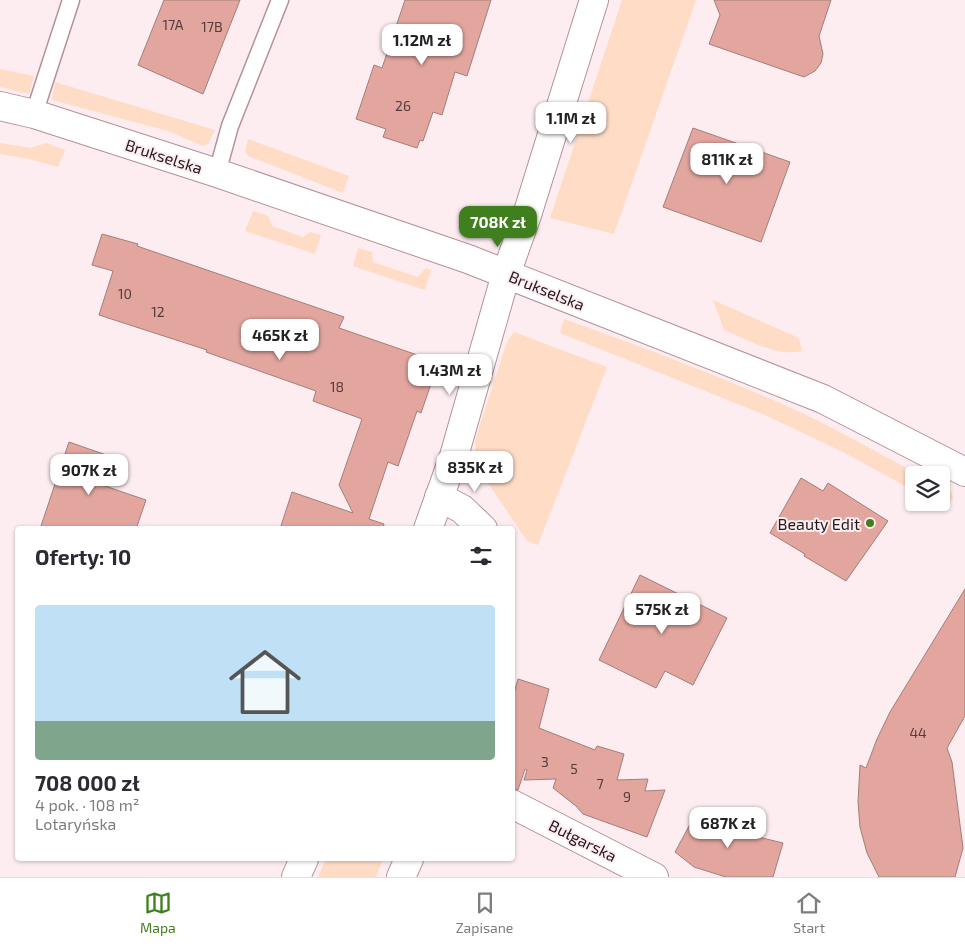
<!DOCTYPE html>
<html lang="pl">
<meta charset="utf-8">
<style>
:root{--surface:#fff;--page:#f2f2f3;--text:#2b2b33;--muted:#7c7c81;--line:#e1e1e2;--accent:#407f1d}
body{margin:0;font-family:"Exo 2",sans-serif;background:var(--page);color:var(--text);height:100vh;display:flex;flex-direction:column;font-size:19px;white-space:nowrap}
*{box-sizing:border-box;margin:0}
p{font-size:16px;color:var(--muted)}
.icon{flex:none;width:28px;height:28px;fill:none;stroke:currentColor;stroke-width:2;stroke-linecap:round;stroke-linejoin:round}
.map{position:relative;flex:1;overflow:hidden}
.panel{position:absolute;left:15px;top:526px;width:500px;height:335px;display:flex;flex-direction:column;background:var(--surface);border-radius:5px;box-shadow:0 1px 4px #0004}
.panel>*{flex:none}
.buttons{position:absolute;left:905px;top:466px;display:grid;gap:10px}
.buttons a{display:grid;place-items:center;width:45px;height:45px;border-radius:5px;background:var(--surface);box-shadow:0 1px 4px #0004;font-size:25px}
.price{position:absolute;translate:-50% -42px;padding:0 11px;border-radius:10px;background:#fff;color:#222;font-size:16px;line-height:32px;filter:drop-shadow(0 1px 2px #0008)}
.price::after{content:'';position:absolute;left:50%;top:30px;width:15px;height:11px;margin-left:-8px;background:inherit;clip-path:polygon(0 0,100% 0,50% 100%)}
.price.on{background:var(--accent);color:#fff}
ul{padding:0;list-style:none}
li{display:grid;align-content:center;gap:10px;height:265px;padding:0 20px}
li+li{border-top:1px solid var(--line)}
li span{display:grid;place-items:center;height:155px;border-radius:5px;color:#555}
li>.icon{margin-inline-start:auto}
span .icon{width:90px;height:90px;fill:#fffc;stroke-width:1}
li b{font-size:21px}
h2{display:flex;justify-content:space-between;align-items:center;height:60px;padding:0 20px;font-size:21px}
.tab-bar{display:flex;justify-content:space-around;align-items:center;height:70px;border-top:1px solid var(--line);background:var(--surface);font-size:14px;color:var(--muted)}
.tab-bar a{display:grid;justify-items:center;gap:2px}
.tab-bar .on{color:var(--accent)}
.map>svg:first-child{display:block}
.green{fill:#ffdcc6}
.building{fill:#e2a69e;stroke:#a27e79}
.lines{fill:none;stroke-linecap:round;stroke-linejoin:round}
.service-casing{stroke:#b49099;stroke-width:19}
.minor-casing{stroke:#b49099;stroke-width:30}
.service{stroke:#fff;stroke-width:16}
.minor{stroke:#fff;stroke-width:28}
.poi-dot{fill:#407f1d;stroke:#fdedf1;stroke-width:2}
.labels{text-anchor:middle;dominant-baseline:central;stroke-width:4;stroke-linejoin:round;paint-order:stroke}
.number-label{font-size:14px;fill:#543b3c}
.street-label{font-size:16px;fill:#24171b;stroke:#fdedf1}
.poi-label{font-size:16px;fill:#24171b;stroke:#fdedf1;text-anchor:end}
</style>
<div class="map">
<svg width="965" height="877" viewBox="0 0 965 877">
<rect width="100%" height="100%" fill="#fdedf1"/>
<!-- green -->
<g class="green">
<polygon points="622,0 696,0 614,234 550,218"/>
<polygon points="0,69 34,76 29,94 0,87"/>
<polygon points="55,82 215,130 208,144 203,146 168,131 52,100"/>
<polygon points="248,139 349,176 343,193 248,156 245,150"/>
<polygon points="0,143 31,148 46,143 65,150 58,167 25,158 0,154"/>
<polygon points="253,211 268,216 272,226 303,237 310,232 321,235 315,254 245,231"/>
<polygon points="358,248 372,252 373,262 418,277 426,268 431,270 425,290 353,266"/>
<path d="M713 300 799 338 802 351C775 357 749 340 724 330Z"/>
<path d="M564 319C637 345 709 372 780 403 828 424 873 450 919 475H914V491L845 453 765 415 560 333Z"/>
<polygon points="514,332 607,367 538,545 527,541 480,471 476,457 475,440 507,342"/>
<polygon points="941,487 952,493 953,499 943,507 935,503 941,502"/>
<polygon points="326,859 383,859 376,877 318,877"/>
</g>
<!-- building -->
<g class="building">
<polygon points="164,0 240,0 203,94 138,65"/>
<polygon points="405,0 491,0 467,76 455,72 442,115 433,112 423,141 420,140 417,148 383,137 386,129 356,119 374,65 382,68"/>
<polygon points="714,0 831,0 819,36 823,54 821,63 815,71 804,77 709,44 720,15"/>
<polygon points="693,128 790,162 761,242 663,207"/>
<polygon points="102,234 138,244 137,246 344,317 339,328 429,359 423,375 433,378 421,413 417,411 398,466 388,462 369,519 384,524 383,529 280,529 292,492 353,513 339,485 362,419 313,401 316,391 206,352 207,350 99,315 113,271 92,265"/>
<polygon points="69,442 112,457 102,485 146,500 136,529 40,529"/>
<polygon points="801,478 823,491 828,483 888,521 846,581 804,556 805,554 770,533"/>
<polygon points="640,575 727,618 693,685 665,671 656,688 599,660"/>
<polygon points="965,589 965,716 947,748 952,762 963,848 955,877 879,877 867,853 860,827 858,802 860,765 866,768 877,739 890,712"/>
<polygon points="518,679 549,689 539,728 595,750 597,746 624,754 617,780 648,779 645,791 665,790 647,837 583,814 576,806 553,788 556,779 524,780 527,770 525,769 518,790 512,789 512,700"/>
<polygon points="729,816 727,823 755,831 754,836 783,843 773,877 726,877 694,867 675,852 694,817"/>
</g>
<g class="lines">
<defs>
<g id="service">
<polyline points="34,114 71,0"/>
<polyline points="217,173 230,126 280,0"/>
</g>
<g id="minor">
<polyline points="0,106 34,114 217,173 468,259 823,399 965,472"/>
<polyline points="439,497 462,509 483,529"/>
<polyline points="428,529 454,456 506,274 527,215 594,0"/>
<polyline points="512,804 654,877"/>
<polyline points="296,877 304,859"/>
<polyline points="401,877 409,859"/>
</g>
</defs>
<!-- service casing -->
<use href="#service" class="service-casing"/>
<!-- minor casing -->
<use href="#minor" class="minor-casing"/>
<!-- service -->
<use href="#service" class="service"/>
<!-- minor -->
<use href="#minor" class="minor"/>
</g>
<!-- markers -->
<circle class="poi-dot" cx="870" cy="523" r="5"/>
<g class="labels">
<!-- number labels -->
<g class="number-label">
<text x="173" y="24">17A</text>
<text x="212" y="26">17B</text>
<text x="403" y="105">26</text>
<text x="125" y="293">10</text>
<text x="158" y="311">12</text>
<text x="337" y="386">18</text>
<text x="918" y="732">44</text>
<text x="545" y="761">3</text>
<text x="574" y="768">5</text>
<text x="600" y="783">7</text>
<text x="627" y="796">9</text>
</g>
<!-- street labels -->
<g class="street-label">
<text transform="translate(164 156) rotate(18)">Brukselska</text>
<text transform="translate(547 290) rotate(22)">Brukselska</text>
<text transform="translate(583 840) rotate(27)">Bułgarska</text>
</g>
<!-- poi labels -->
<g class="poi-label">
<text x="860" y="523">Beauty Edit</text>
</g>
</g>
</svg>
<div class="buttons">
<a><svg class="icon" aria-label="layers" viewBox="0 0 24 24"><path d="M12 4l9 5-9 5-9-5zM3 14l9 5 9-5"/></svg></a>
</div>
<b class="price" style="left:422px;top:66px">1.12M zł</b>
<b class="price" style="left:571px;top:144px">1.1M zł</b>
<b class="price" style="left:727px;top:185px">811K zł</b>
<b class="price on" style="left:498px;top:248px">708K zł</b>
<b class="price" style="left:280px;top:361px">465K zł</b>
<b class="price" style="left:450px;top:396px">1.43M zł</b>
<b class="price" style="left:475px;top:493px">835K zł</b>
<b class="price" style="left:89px;top:496px">907K zł</b>
<b class="price" style="left:662px;top:635px">575K zł</b>
<b class="price" style="left:728px;top:849px">687K zł</b>
<section class="panel">
<h2>Oferty: 10<svg class="icon" aria-label="filters" viewBox="0 0 24 24"><path d="M4 7h16M4 17h16"/><circle cx="9" cy="7" r="2"/><circle cx="15" cy="17" r="2"/></svg></h2>
<ul>
<li><span style="background:linear-gradient(#bfe0f5 75%,#7fa58c 0)"><svg class="icon" aria-label="home" viewBox="0 0 24 24"><path d="M3 11l9-7 9 7M6 9v11h12V9"/></svg></span><div><b>708 000 zł</b><p>4 pok. · 108 m²</p><p>Lotaryńska</p></div></li>
</ul>
</section>
</div>
<nav class="tab-bar">
<a class="on"><svg class="icon" aria-label="map" viewBox="0 0 24 24"><path d="M3 6l6-2 6 2 6-2v14l-6 2-6-2-6 2zM9 4v14M15 6v14"/></svg>Mapa</a>
<a><svg class="icon" aria-label="saved" viewBox="0 0 24 24"><path d="M7 4h10v16l-5-4-5 4z"/></svg>Zapisane</a>
<a><svg class="icon" aria-label="home" viewBox="0 0 24 24"><path d="M3 11l9-7 9 7M6 9v11h12V9"/></svg>Start</a>
</nav>
